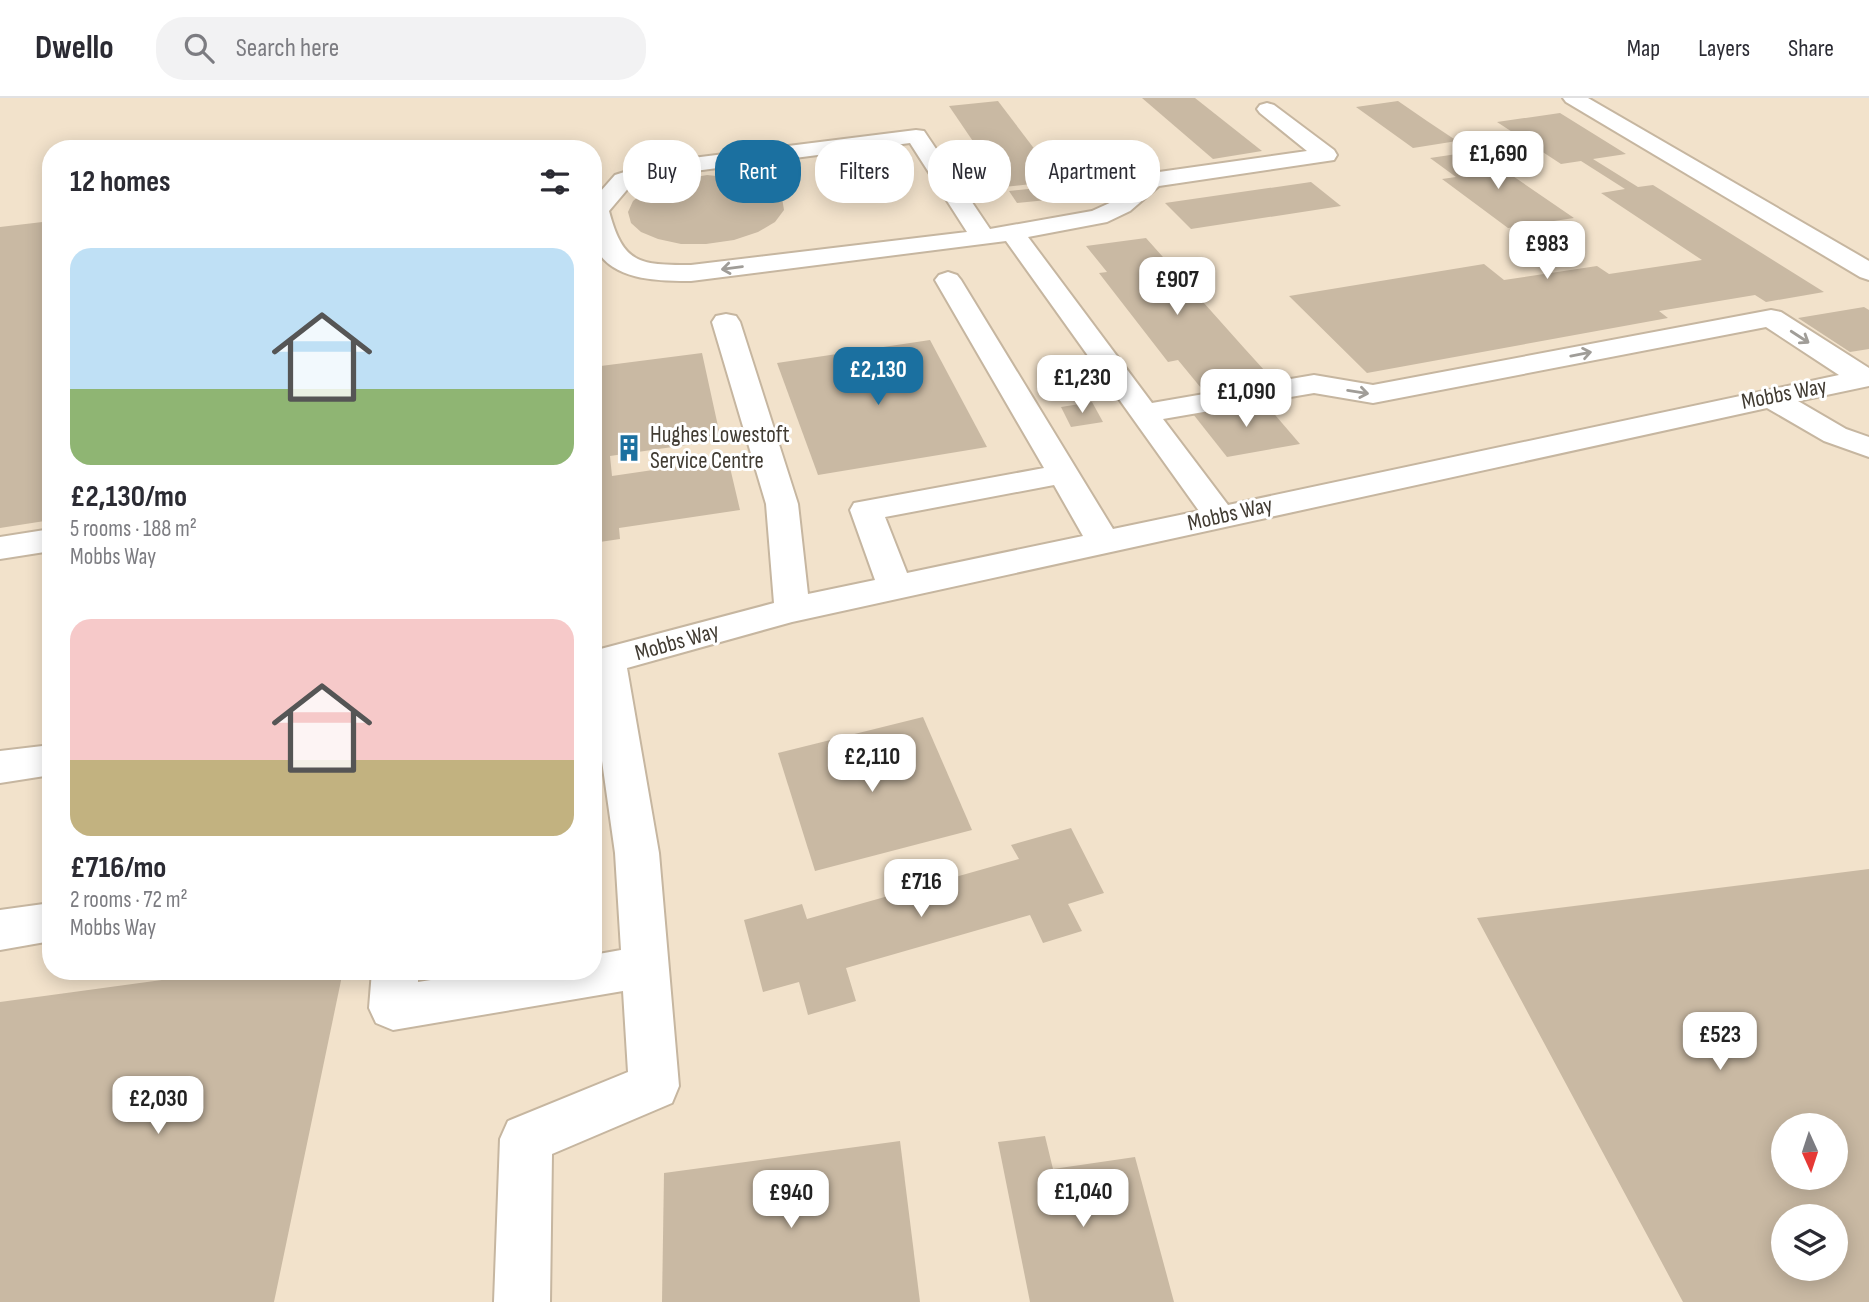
<!DOCTYPE html>
<meta charset="utf-8">
<style>
:root{--surface:#fff;--page:#f2f2f3;--text:#2b2b33;--muted:#7c7c81;--line:#e1e1e2;--accent:#1b70a0}
body{margin:0;font-family:"Sofia Sans Condensed",sans-serif;background:var(--page);color:var(--text);height:100vh;display:flex;flex-direction:column;font-size:26px;white-space:nowrap}
*{box-sizing:border-box;margin:0}
p{font-size:23px;color:var(--muted)}
.icon{flex:none;width:38px;height:38px;fill:none;stroke:currentColor;stroke-width:2;stroke-linecap:round;stroke-linejoin:round}
.map{position:relative;flex:1;overflow:hidden}
.drawer{position:absolute;left:42px;top:42px;width:560px;height:840px;display:flex;flex-direction:column;background:var(--surface);border-radius:28px;box-shadow:0 4px 18px #0003}
.drawer>*{flex:none}
.guide{position:absolute;left:623px;top:42px;width:665px;height:63px;display:flex;gap:14px}
.needle{width:46px;rotate:177deg}
.buttons{position:absolute;left:1771px;top:1015px;display:grid;gap:14px}
.buttons a{display:grid;place-items:center;width:77px;height:77px;border-radius:50%;background:var(--surface);box-shadow:0 4px 18px #0003;font-size:35px}
.price{position:absolute;translate:-50% -60px;padding:0 16px;border-radius:14px;background:#fff;color:#222;font-size:23px;line-height:46px;filter:drop-shadow(0 2px 4px #0008)}
.price::after{content:'';position:absolute;left:50%;top:42px;width:21px;height:16px;margin-left:-10px;background:inherit;clip-path:polygon(0 0,100% 0,50% 100%)}
.price.current{background:var(--accent);color:#fff}
ul{padding:0;list-style:none}
li{display:grid;align-content:center;gap:14px;height:371px;padding:0 28px}
li span{display:grid;place-items:center;height:217px;border-radius:21px;color:#555}
li>.icon{margin-inline-start:auto}
span .icon{width:126px;height:126px;fill:#fffc;stroke-width:1}
li b{font-size:30px}
h2{display:flex;justify-content:space-between;align-items:center;height:84px;padding:0 28px;font-size:30px}
.chip{padding:0 24px;border-radius:28px;background:var(--surface);box-shadow:0 4px 18px #0003;font-size:24px;line-height:63px}
.chip.current{background:var(--accent);color:#fff}
header{display:flex;align-items:center;gap:42px;box-sizing:border-box;height:98px;padding:0 35px;background:var(--surface);border-bottom:2px solid var(--line)}
header strong{font-size:33px}
nav{display:flex;gap:38px;margin-inline-start:auto;font-size:24px}
.search{width:490px;height:63px;background:var(--page);display:flex;align-items:center;gap:18px;box-sizing:border-box;padding:0 24px;border-radius:28px;color:var(--muted);font-size:26px}
.map>svg:first-child{display:block}
.building{fill:#c9b9a3;fill-rule:evenodd}
.lines{fill:none;stroke-linecap:round;stroke-linejoin:round}
.minor-casing{stroke:#c6b6a0;stroke-width:4}
.minor{fill:#fff;fill-rule:evenodd}
.oneway{stroke:#a09d98}
.labels{text-anchor:middle;dominant-baseline:central;stroke-width:6;stroke-linejoin:round;paint-order:stroke}
.street-label{font-size:23px;fill:#413b32;stroke:#fff}
.poi-label{font-size:23px;fill:#413b32;stroke:#fff;text-anchor:start}
</style>
<header>
<strong>Dwello</strong>
<div class="search"><svg class="icon" aria-label="search" viewBox="0 0 24 24"><circle cx="10" cy="10" r="6"/><path d="M15 15l6 6"/></svg>Search here</div>
<nav><a>Map</a><a>Layers</a><a>Share</a></nav>
</header>
<div class="map">
<svg width="1869" height="1204" viewBox="0 0 1869 1204">
<rect width="100%" height="100%" fill="#f2e2cb"/>
<!-- building -->
<g class="building">
<polygon points="1142,0 1195,0 1262,53 1213,61"/>
<polygon points="998,3 1042,61 1058,83 1004,89 949,8"/>
<polygon points="1398,3 1427,23 1457,43 1413,50 1356,9"/>
<polygon points="1560,15 1626,56 1593,61 1638,89 1653,87 1824,194 1766,204 1755,197 1659,213 1668,220 1367,275 1289,198 1484,166 1504,182 1597,168 1609,176 1702,162 1601,95 1625,91 1581,63 1561,66 1497,24"/>
<polygon points="1477,53 1504,72 1574,120 1508,130 1442,81 1456,79 1430,60"/>
<polygon points="707,77 755,82 773,89 782,100 784,112 775,124 758,134 734,142 706,146 681,146 658,141 641,134 631,125 628,114 633,103 645,93 663,85"/>
<polygon points="1311,84 1341,108 1191,131 1165,105"/>
<polygon points="1058,88 1067,100 1017,105 1009,93"/>
<polygon points="51,123 51,422 0,430 0,129"/>
<polygon points="1146,140 1245,251 1275,284 1206,296 1178,262 1168,264 1099,175 1107,174 1086,148"/>
<polygon points="1864,209 1869,212 1869,251 1850,254 1798,220"/>
<polygon points="930,242 987,349 818,377 777,265"/>
<polygon points="702,255 721,342 610,358 612,378 728,361 740,412 619,430 620,441 593,445 593,269"/>
<polygon points="1092,304 1103,324 1071,329 1061,309"/>
<polygon points="1264,304 1300,346 1227,359 1193,316"/>
<polygon points="923,619 972,732 815,773 778,655"/>
<polygon points="1071,730 1104,795 1068,806 1082,833 1043,845 1030,817 846,870 856,903 808,917 799,884 763,894 744,822 802,806 807,821 1019,761 1011,747"/>
<path d="M1869 771V1204H1683L1477 820ZM1783 1027H1836V1080H1783ZM1783 1118H1836V1171H1783Z"/>
<polygon points="228,873 343,873 274,1204 0,1204 0,904"/>
<polygon points="1045,1038 1053,1071 1135,1059 1174,1204 1030,1204 998,1044"/>
<polygon points="900,1043 920,1204 662,1204 664,1075"/>
</g>
<g class="lines">
<defs>
<g id="minor">
<polygon points="1563,0 1588,0 1869,163 1869,182 1860,179 1566,4"/>
<path d="M1267 5 1274 7 1334 52 1337 57 1334 62 1159 88 1130 113 1107 124 1028 139 1152 305 1314 277 1373 287 1771 212 1781 214 1869 270V288L1798 303 1846 331 1869 339V359L1824 343 1767 310 792 524 627 570 659 755 679 988 672 1005 552 1056 550 1204H494L500 1041 508 1023 628 974 623 893 393 932 376 925 369 910 372 873H418V884L488 873H593V857L621 852 615 755 593 599V553L774 505 766 406 712 224 716 218 726 216 736 218 740 224 798 406 808 496 875 482 850 412 854 405 1044 370 935 182 939 177 948 174 957 177 961 182 1113 431 1199 413 1006 143 691 183C659 183 607 183 594 145 590 133 593 115 593 102L615 77 653 65 916 32 924 33 990 131 1092 113 1114 103 1144 77 1152 75 1307 53 1260 15 1257 11 1260 7ZM910 45 967 134 691 167C639 167 623 166 609 113L631 87 656 78ZM1766 229 1839 277 1228 407 1163 321 1314 295 1373 305ZM1054 387 1083 438 907 475 885 419Z"/>
<polygon points="51,431 51,453 0,461 0,439"/>
<polygon points="51,647 51,677 0,685 0,653"/>
<polygon points="51,805 51,843 0,852 0,812"/>
</g>
</defs>
<!-- minor casing -->
<use href="#minor" class="minor-casing"/>
<!-- minor -->
<use href="#minor" class="minor"/>
</g>
<!-- one-way arrows -->
<defs><path id="oneway-shaft" d="M-6 0H5M1.5-3L5.5 0L1.5 3" fill="none" stroke-width="1.6" stroke-linecap="round" stroke-linejoin="round" transform="scale(1.75)"/></defs>
<g class="oneway">
<use href="#oneway-shaft" transform="translate(732 170) rotate(173)"/>
<use href="#oneway-shaft" transform="translate(1800 239) rotate(33)"/>
<use href="#oneway-shaft" transform="translate(1581 256) rotate(-11)"/>
<use href="#oneway-shaft" transform="translate(1358 294) rotate(9)"/>
</g>
<!-- icons -->
<defs>
<symbol id="building-bare" viewBox="-9 -9 18 18"><path d="M-4-6H4V6H1V3H-1V6H-4ZM-2.5-4.3h1.7v1.8h-1.7ZM.8-4.3h1.7v1.8H.8ZM-2.5-1h1.7V.8h-1.7ZM.8-1h1.7V.8H.8Z" fill="#1b70a0" stroke="#fff" stroke-width="2.5" paint-order="stroke"/></symbol>
</defs>
<g fill-rule="evenodd">
<use href="#building-bare" x="610" y="331" width="38" height="38"/>
</g>
<g class="labels">
<!-- street labels -->
<g class="street-label">
<text transform="translate(1784 296) rotate(-11)">Mobbs Way</text>
<text transform="translate(1230 416) rotate(-13)">Mobbs Way</text>
<text transform="translate(677 544) rotate(-16)">Mobbs Way</text>
</g>
<!-- poi labels -->
<g class="poi-label">
<text x="650" y="337">Hughes Lowestoft<tspan x="650" dy="26">Service Centre</tspan></text>
</g>
</g>
</svg>
<div class="buttons">
<a><svg class="needle" viewBox="-14 -14 28 28"><path d="M0-13l5 13h-10z" fill="#e53935"/><path d="M0 13l5-13h-10z" fill="#7c7c81"/></svg></a>
<a><svg class="icon" aria-label="layers" viewBox="0 0 24 24"><path d="M12 4l9 5-9 5-9-5zM3 14l9 5 9-5"/></svg></a>
</div>
<b class="price" style="left:1498px;top:93px">£1,690</b>
<b class="price" style="left:1547px;top:183px">£983</b>
<b class="price" style="left:1177px;top:219px">£907</b>
<b class="price current" style="left:878px;top:309px">£2,130</b>
<b class="price" style="left:1082px;top:317px">£1,230</b>
<b class="price" style="left:1246px;top:331px">£1,090</b>
<b class="price" style="left:872px;top:696px">£2,110</b>
<b class="price" style="left:921px;top:821px">£716</b>
<b class="price" style="left:1720px;top:974px">£523</b>
<b class="price" style="left:158px;top:1038px">£2,030</b>
<b class="price" style="left:1083px;top:1131px">£1,040</b>
<b class="price" style="left:791px;top:1132px">£940</b>
<div class="guide">
<a class="chip">Buy</a>
<a class="chip current">Rent</a>
<a class="chip">Filters</a>
<a class="chip">New</a>
<a class="chip">Apartment</a>
</div>
<section class="drawer">
<h2>12 homes<svg class="icon" aria-label="filters" viewBox="0 0 24 24"><path d="M4 7h16M4 17h16"/><circle cx="9" cy="7" r="2"/><circle cx="15" cy="17" r="2"/></svg></h2>
<ul>
<li><span style="background:linear-gradient(#bfe0f5 65%,#8fb573 0)"><svg class="icon" aria-label="home" viewBox="0 0 24 24"><path d="M3 11l9-7 9 7M6 9v11h12V9"/></svg></span><div><b>£2,130/mo</b><p>5 rooms · 188 m²</p><p>Mobbs Way</p></div></li>
<li><span style="background:linear-gradient(#f6c9c9 65%,#c2b280 0)"><svg class="icon" aria-label="home" viewBox="0 0 24 24"><path d="M3 11l9-7 9 7M6 9v11h12V9"/></svg></span><div><b>£716/mo</b><p>2 rooms · 72 m²</p><p>Mobbs Way</p></div></li>
</ul>
</section>
</div>
